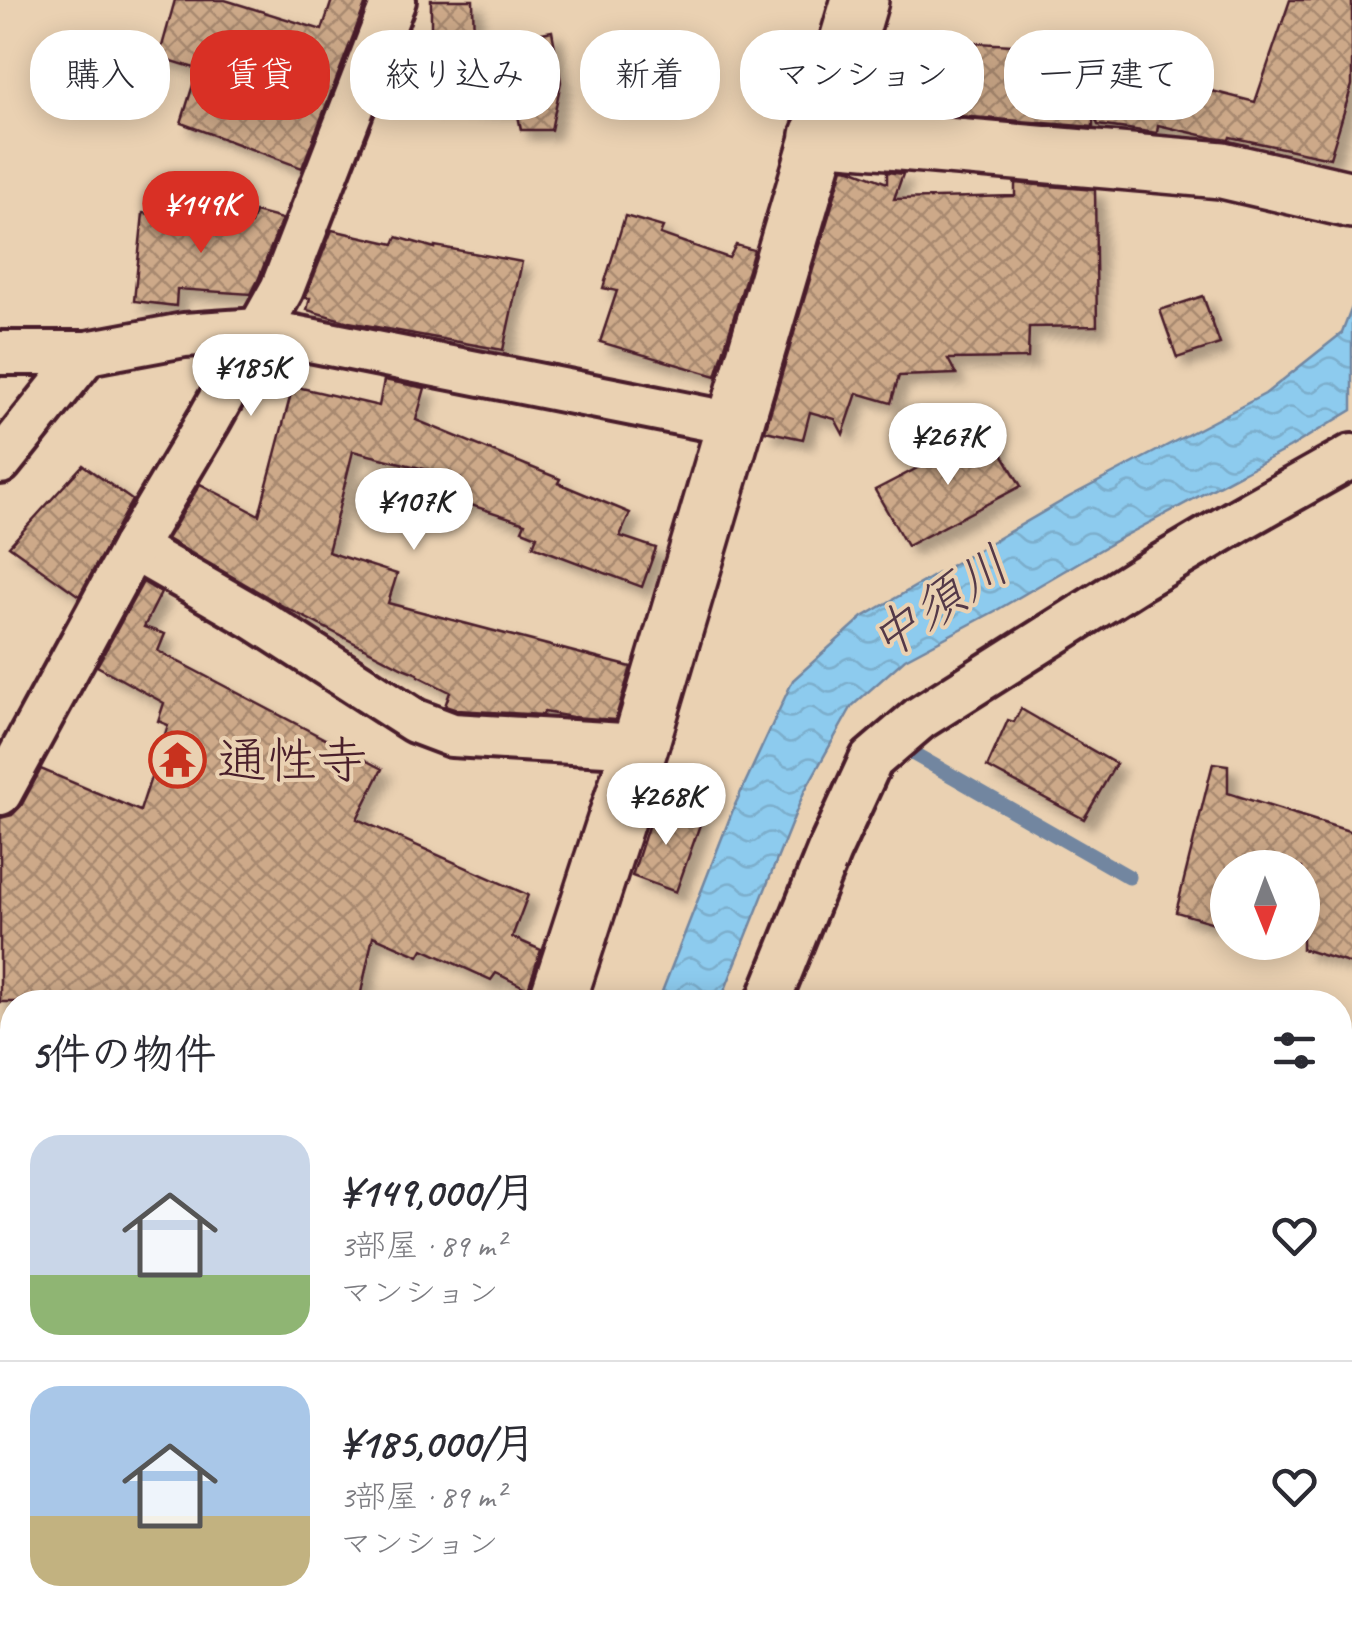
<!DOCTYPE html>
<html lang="ja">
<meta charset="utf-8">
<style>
:root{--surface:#fff;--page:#f7f7f7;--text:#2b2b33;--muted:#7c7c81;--line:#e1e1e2;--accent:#d93025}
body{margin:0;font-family:Caveat,"Klee One",sans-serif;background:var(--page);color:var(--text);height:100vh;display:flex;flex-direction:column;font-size:38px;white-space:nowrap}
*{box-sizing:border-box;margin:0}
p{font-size:32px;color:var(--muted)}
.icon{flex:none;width:55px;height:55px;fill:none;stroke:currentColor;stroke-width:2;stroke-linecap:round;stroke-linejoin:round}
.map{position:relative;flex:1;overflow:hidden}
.details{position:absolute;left:0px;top:990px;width:1352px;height:642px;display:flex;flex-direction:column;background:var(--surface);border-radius:40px 40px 0 0;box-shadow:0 5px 25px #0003}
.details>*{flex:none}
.guide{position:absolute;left:30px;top:30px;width:1292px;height:90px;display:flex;gap:20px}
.needle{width:65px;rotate:179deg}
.controls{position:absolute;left:1210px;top:850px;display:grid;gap:20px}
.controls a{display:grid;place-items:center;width:110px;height:110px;border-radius:50%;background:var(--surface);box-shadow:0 5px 25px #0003;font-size:50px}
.price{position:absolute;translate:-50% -85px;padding:0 22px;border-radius:35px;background:#fff;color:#222;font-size:32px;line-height:65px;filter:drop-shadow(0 2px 5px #0008)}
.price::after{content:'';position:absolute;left:50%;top:60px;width:30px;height:22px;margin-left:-15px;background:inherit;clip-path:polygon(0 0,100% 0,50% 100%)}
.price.on{background:var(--accent);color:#fff}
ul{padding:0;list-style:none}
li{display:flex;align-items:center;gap:30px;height:250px;padding:0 30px}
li+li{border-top:2px solid var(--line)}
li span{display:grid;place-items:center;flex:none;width:280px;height:200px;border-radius:30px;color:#555}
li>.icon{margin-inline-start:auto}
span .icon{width:120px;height:120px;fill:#fffc;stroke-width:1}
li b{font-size:42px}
h2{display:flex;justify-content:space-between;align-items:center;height:120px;padding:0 30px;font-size:42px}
.chip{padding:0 35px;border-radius:40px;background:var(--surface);box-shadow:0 5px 25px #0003;font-size:35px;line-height:90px}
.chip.on{background:var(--accent);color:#fff}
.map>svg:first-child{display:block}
.water{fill:url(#water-waves);stroke:#7286a0;stroke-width:2.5}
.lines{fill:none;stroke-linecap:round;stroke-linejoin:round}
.stream{stroke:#7286a0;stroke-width:15}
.building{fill:url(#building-cross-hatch);stroke:#4a1f2b;stroke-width:2.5;filter:url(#shadow)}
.minor-casing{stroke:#4a1f2b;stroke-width:50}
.tertiary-casing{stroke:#4a1f2b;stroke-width:62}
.path{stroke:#4a1f2b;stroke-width:6;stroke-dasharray:10 8;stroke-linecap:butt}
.minor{stroke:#ead1b2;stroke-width:42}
.tertiary{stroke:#ead1b2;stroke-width:55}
.labels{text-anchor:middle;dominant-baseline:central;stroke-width:8;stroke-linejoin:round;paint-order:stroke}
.poi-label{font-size:50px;fill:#4a1f2b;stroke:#ead1b2;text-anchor:start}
.water-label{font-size:52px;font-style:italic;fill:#543948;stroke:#ead1b2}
</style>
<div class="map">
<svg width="1352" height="1631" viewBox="0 0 1352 1631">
<defs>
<pattern id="water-waves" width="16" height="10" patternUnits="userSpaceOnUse" patternTransform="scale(2.5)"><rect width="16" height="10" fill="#8dcbee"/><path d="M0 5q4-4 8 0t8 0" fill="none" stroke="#7baecc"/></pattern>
<pattern id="building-cross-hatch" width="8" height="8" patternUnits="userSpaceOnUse" patternTransform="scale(2.5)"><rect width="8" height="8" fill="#cda989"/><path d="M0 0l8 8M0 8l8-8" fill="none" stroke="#a88970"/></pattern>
<filter id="shadow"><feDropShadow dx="9" dy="9" stdDeviation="5" flood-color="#0004"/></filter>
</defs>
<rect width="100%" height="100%" fill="#ead1b2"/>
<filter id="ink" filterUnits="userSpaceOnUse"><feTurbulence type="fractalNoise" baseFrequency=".01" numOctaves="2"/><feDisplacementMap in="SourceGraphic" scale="20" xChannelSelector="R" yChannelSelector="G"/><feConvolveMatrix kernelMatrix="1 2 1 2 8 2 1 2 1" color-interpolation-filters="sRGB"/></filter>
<g filter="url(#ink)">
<!-- water -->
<g class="water">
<polygon points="1352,307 1352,410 1289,448 1117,540 997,610 905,659 852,706 804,792 720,1002 658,1002 734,807 793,680 863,617 1069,497 1265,394 1342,333"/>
<polygon points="441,1620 508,1620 505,1631 438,1631"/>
</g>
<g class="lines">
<!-- stream -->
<polyline class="stream" points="900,746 1129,877"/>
</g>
<!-- building -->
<g class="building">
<polygon points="175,0 225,0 322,30 332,0 367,0 302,168 181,123 198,69 159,57"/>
<polygon points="431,0 473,0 474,46 552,31 561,82 551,130 521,130 516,106 431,107"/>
<polygon points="1290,0 1352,0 1352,85 1330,158 1230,137 1229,140 1214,138 1158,125 1157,133 1098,125 1093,112 1093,127 887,110 887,38 1162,53 1157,77 1255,102"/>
<polygon points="843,168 851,169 887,183 887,172 903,174 894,199 1015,196 1015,183 1095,190 1097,326 1029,327 1028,358 948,359 956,374 899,376 891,403 857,393 843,434 835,419 810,412 803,439 765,431"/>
<polygon points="255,212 282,219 259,278 251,294 177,289 176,306 134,301 143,213 251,224"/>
<polygon points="625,216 663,227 660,234 729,258 736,245 754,250 716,376 600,342 617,291 603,288"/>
<polygon points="332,230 394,244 397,237 435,248 435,246 522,262 503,350 349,322 307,310 310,298 305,298"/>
<polygon points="1203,296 1220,344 1177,358 1160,310"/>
<polygon points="384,380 425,388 416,420 560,479 558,483 630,513 620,536 656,548 642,587 533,546 537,536 522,530 525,523 453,499 460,478 353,451 328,552 397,574 388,603 631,667 615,720 572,717 544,712 543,715 457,710 445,706 450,692 418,676 418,674 403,668 283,606 167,539 200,484 259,515 293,386 379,406"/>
<polygon points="989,431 1021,486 907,546 875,490"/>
<polygon points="83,465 132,500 79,596 9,546"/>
<polygon points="143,582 161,593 144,627 165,634 158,651 382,769 357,819 528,895 512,937 541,950 528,989 496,973 491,980 423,949 419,956 373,936 359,1002 0,1002 0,818 12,815 21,806 41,769 140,811 168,725 158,721 164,703 97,666"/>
<polygon points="1021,709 1116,764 1084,819 987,767 1008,720 1014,722"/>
<polygon points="1213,763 1228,765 1228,793 1352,832 1352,964 1302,949 1302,868 1228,868 1228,927 1176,912"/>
<polygon points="655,805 702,819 676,892 632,876"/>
</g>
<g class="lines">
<defs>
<g id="minor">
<polyline points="0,353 87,353 184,335 259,330 734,424"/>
<polyline points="0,462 87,353"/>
<polyline points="133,548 255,618 415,721 452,735 640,746"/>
<polyline points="0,793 133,548 209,420 282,289 394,0"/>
<polyline points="768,1002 829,851 871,760 920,718 1141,578 1237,521 1352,456"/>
<polyline points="0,1225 12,1223"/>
<polyline points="0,1592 12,1604"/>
<polyline points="31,1620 45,1631"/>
<polyline points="846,1620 880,1631"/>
</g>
<g id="tertiary">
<polyline points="819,135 1222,170 1352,200"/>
<polyline points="557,1002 640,746 860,0"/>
<polyline points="364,1631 366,1620"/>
</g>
</defs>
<!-- minor casing -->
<use href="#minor" class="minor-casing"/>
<!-- tertiary casing -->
<use href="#tertiary" class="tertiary-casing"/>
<!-- path -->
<g class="path">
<polyline points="1340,1466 1352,1465"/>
<polyline points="534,1631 537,1620"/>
<polyline points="1276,1631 1278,1620"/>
</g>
<!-- minor -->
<use href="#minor" class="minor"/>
<!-- tertiary -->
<use href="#tertiary" class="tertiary"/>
</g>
</g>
<!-- icons -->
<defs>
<symbol id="temple-ring" viewBox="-11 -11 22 22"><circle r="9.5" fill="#ead1b2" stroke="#c8321e" stroke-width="1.5"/><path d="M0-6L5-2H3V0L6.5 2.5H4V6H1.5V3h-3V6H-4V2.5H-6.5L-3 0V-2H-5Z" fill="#c8321e"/></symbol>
</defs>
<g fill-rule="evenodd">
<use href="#temple-ring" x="146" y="728" width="63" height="63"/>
</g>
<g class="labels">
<!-- poi labels -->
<g class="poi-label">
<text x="217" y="760">通性寺</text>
</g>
<!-- water labels -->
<g class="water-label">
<text transform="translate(939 603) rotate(-34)">中須川</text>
</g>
</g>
</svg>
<div class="controls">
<a><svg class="needle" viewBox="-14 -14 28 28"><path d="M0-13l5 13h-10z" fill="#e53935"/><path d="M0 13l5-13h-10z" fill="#7c7c81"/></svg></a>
</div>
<b class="price on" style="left:201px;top:256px">¥149K</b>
<b class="price" style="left:251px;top:419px">¥185K</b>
<b class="price" style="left:948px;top:488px">¥267K</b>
<b class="price" style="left:414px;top:553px">¥107K</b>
<b class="price" style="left:666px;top:848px">¥268K</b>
<div class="guide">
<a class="chip">購入</a>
<a class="chip on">賃貸</a>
<a class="chip">絞り込み</a>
<a class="chip">新着</a>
<a class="chip">マンション</a>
<a class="chip">一戸建て</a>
</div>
<section class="details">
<h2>5件の物件<svg class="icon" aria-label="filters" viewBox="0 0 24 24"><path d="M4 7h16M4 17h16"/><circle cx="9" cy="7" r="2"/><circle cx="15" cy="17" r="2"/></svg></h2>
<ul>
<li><span style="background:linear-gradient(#c9d6e8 70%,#8fb573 0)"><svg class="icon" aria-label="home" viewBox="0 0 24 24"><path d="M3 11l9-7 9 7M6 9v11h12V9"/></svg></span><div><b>¥149,000/月</b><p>3部屋 · 89 m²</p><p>マンション</p></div><svg class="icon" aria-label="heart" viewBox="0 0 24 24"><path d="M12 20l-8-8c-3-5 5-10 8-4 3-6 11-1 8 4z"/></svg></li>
<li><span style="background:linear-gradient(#a9c7e8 65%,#c2b280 0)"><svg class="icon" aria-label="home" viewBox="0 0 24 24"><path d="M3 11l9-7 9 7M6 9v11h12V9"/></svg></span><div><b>¥185,000/月</b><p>3部屋 · 89 m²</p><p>マンション</p></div><svg class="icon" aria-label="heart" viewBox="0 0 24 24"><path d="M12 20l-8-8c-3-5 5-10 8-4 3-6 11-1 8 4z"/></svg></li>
</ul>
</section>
</div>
